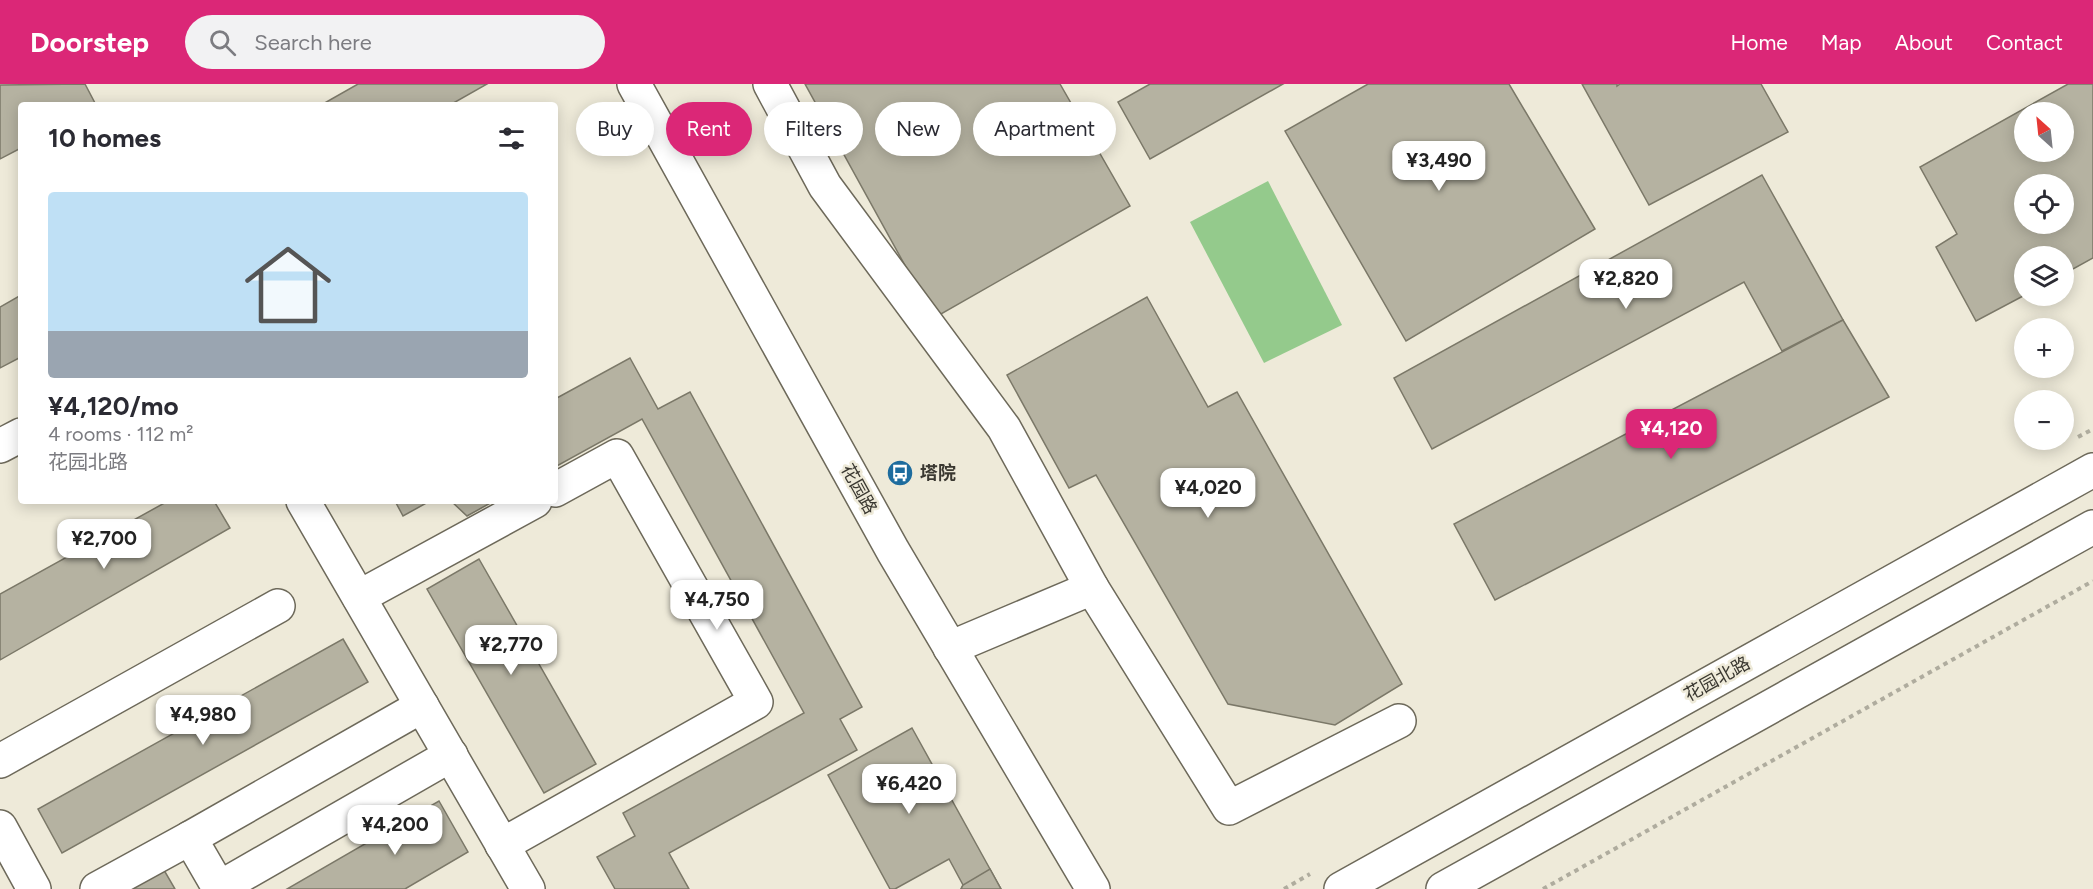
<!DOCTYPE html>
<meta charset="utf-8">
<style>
:root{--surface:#fff;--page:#f2f2f3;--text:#2b2b33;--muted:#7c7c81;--line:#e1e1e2;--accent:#db2777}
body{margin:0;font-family:Figtree,"Noto Sans SC",sans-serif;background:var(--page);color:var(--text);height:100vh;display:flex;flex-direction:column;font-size:22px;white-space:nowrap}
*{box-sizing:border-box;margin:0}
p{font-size:20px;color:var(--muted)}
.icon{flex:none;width:33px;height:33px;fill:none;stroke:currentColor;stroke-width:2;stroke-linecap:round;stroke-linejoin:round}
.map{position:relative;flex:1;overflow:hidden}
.details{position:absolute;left:18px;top:18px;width:540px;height:402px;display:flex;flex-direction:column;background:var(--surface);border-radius:6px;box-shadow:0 3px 15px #0003}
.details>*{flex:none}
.guide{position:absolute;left:576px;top:18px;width:570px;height:54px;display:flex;gap:12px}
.needle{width:39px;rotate:333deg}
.controls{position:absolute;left:2014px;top:18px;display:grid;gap:12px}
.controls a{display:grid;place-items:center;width:60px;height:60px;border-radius:50%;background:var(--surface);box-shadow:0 3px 15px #0003;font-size:30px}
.price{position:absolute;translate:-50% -51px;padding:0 14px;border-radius:12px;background:#fff;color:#222;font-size:20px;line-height:39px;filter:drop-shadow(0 2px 3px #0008)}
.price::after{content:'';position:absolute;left:50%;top:36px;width:18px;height:14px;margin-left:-9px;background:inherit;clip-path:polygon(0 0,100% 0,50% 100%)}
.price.on{background:var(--accent);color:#fff}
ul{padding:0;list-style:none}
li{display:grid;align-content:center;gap:12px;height:318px;padding:0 30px}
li+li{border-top:2px solid var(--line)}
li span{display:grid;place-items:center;height:186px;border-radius:6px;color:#555}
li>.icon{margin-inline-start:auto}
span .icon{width:108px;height:108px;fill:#fffc;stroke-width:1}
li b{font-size:26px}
h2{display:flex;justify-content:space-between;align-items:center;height:72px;padding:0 30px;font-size:26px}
.tag{padding:0 21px;border-radius:27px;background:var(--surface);box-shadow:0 3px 15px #0003;font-size:21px;line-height:54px}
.tag.on{background:var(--accent);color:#fff}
header{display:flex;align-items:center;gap:36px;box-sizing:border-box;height:84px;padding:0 30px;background:var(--accent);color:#fff}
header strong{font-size:28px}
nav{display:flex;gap:33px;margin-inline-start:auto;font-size:21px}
.search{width:420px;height:54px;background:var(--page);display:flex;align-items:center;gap:15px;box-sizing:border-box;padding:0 21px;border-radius:33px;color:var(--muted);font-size:22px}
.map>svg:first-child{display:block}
.green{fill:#94ca8c}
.building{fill:#b5b2a1;stroke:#7b7868;stroke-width:1.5;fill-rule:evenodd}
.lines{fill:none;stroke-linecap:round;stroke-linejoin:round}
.minor-casing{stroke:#6d695a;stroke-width:36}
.path{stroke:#afac9e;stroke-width:4;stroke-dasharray:4.5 4.5;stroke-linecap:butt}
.minor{stroke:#fff;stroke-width:33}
.labels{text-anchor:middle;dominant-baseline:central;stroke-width:5;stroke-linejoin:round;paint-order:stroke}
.poi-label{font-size:18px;font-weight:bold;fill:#3a3831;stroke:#eeead9;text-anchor:start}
.street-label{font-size:18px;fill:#3a3831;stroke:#eeead9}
</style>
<header>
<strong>Doorstep</strong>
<div class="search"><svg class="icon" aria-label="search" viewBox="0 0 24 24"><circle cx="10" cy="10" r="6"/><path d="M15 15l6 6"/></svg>Search here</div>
<nav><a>Home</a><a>Map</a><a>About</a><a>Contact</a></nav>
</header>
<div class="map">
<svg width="2093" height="805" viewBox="0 0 2093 805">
<rect width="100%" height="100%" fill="#eeead9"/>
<!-- green -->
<polygon class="green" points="1268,97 1342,241 1264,279 1190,138"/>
<!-- building -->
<g class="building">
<polygon points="85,0 96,21 21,21 21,64 0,75 0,1"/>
<polygon points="358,0 487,0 450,21 321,21"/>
<polygon points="805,0 1060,0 1130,122 934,234"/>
<polygon points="1150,0 1283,0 1150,75 1118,18"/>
<polygon points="1368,0 1509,0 1595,145 1406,257 1285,47"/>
<polygon points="1582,0 1617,0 1617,2 1620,0 1761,0 1788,48 1649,121"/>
<path d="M2068 0H2093V174L2064 190V172H2025V211L1976 237 1936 163 1957 150 1920 83ZM2025 28H2064V68H2025ZM2025 100H2064V140H2025Z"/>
<polygon points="1762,91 1843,236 1782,267 1744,198 1432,365 1394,294"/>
<polygon points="21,211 21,273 0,284 0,223"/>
<polygon points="1147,213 1208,323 1237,308 1402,600 1335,641 1228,620 1096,391 1069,404 1007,291"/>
<polygon points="1843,236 1889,313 1495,516 1454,440"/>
<polygon points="630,274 658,325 690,308 862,623 840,635 857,666 669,769 689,805 615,805 597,773 635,752 623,729 804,629 642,335 555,383 555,315"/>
<polygon points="168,417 214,417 230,444 0,576 0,510"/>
<polygon points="395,417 430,417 403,432"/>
<polygon points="451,417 494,417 467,432"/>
<polygon points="479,475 596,680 544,709 427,505"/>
<polygon points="343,555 368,598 62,769 38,725"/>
<polygon points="912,644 990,785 1001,805 961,805 963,801 949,775 895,805 890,805 828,691"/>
<polygon points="439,717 468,768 405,805 287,805"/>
<polygon points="161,781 175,805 120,805"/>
<polygon points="990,785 1001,805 961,805 963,801"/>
</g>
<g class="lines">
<defs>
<g id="minor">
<polyline points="634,0 893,467 1093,805"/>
<polyline points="770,0 825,102 1004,344 1092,504 950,564"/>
<polyline points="0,362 21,351"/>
<polyline points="303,417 528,805"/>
<polyline points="1092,504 1229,724 1399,637"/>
<polyline points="359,513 535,417"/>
<polyline points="422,622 190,754 219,804 451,671"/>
<polyline points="0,677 278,522"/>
<polyline points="0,743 34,805"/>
<polyline points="502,761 756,618 617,372 555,406"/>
<polyline points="97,805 190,754"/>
<polyline points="1341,805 2093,386"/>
<polyline points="1443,805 2093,443"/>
</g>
</defs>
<!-- minor casing -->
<use href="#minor" class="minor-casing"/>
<!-- path -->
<g class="path">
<polyline points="2078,353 2093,345"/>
<polyline points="1284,805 1310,790"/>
<polyline points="1543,805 2093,497"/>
</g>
<!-- minor -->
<use href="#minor" class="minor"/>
</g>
<!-- icons -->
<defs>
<symbol id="bus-disc" viewBox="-11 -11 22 22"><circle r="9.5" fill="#1d6c9e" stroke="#eeead9"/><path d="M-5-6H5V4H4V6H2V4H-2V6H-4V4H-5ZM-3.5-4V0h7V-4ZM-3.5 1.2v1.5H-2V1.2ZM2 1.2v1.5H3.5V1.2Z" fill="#fff"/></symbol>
</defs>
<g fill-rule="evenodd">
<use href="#bus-disc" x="885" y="374" width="30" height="30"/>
</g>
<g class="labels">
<!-- poi labels -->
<g class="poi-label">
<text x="920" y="389">塔院</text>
</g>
<!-- street labels -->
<g class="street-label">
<text transform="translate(859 405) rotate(61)">花园路</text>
<text transform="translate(1717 595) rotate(-29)">花园北路</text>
</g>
</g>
</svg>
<div class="controls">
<a><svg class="needle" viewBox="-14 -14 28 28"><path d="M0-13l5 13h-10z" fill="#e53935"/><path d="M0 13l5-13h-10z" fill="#7c7c81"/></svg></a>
<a><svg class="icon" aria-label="locate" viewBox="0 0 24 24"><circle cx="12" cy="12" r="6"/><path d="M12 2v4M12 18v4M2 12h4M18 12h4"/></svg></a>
<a><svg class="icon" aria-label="layers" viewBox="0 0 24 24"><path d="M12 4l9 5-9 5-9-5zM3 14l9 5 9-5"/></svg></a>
<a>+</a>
<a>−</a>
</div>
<b class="price" style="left:1439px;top:108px">¥3,490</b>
<b class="price" style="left:1626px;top:226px">¥2,820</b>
<b class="price on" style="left:1671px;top:376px">¥4,120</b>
<b class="price" style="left:1208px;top:435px">¥4,020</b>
<b class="price" style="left:104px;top:486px">¥2,700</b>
<b class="price" style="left:717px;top:547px">¥4,750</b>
<b class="price" style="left:511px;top:592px">¥2,770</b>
<b class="price" style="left:203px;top:662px">¥4,980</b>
<b class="price" style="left:909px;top:731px">¥6,420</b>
<b class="price" style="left:395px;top:772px">¥4,200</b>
<div class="guide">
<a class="tag">Buy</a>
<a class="tag on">Rent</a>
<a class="tag">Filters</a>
<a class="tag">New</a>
<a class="tag">Apartment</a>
</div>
<section class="details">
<h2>10 homes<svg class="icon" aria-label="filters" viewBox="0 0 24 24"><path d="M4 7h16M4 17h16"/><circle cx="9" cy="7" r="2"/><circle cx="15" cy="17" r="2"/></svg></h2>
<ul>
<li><span style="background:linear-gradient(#bfe0f5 75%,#9aa5b1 0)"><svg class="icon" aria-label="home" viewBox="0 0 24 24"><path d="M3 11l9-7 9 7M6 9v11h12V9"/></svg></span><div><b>¥4,120/mo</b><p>4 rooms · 112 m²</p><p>花园北路</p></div></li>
</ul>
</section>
</div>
